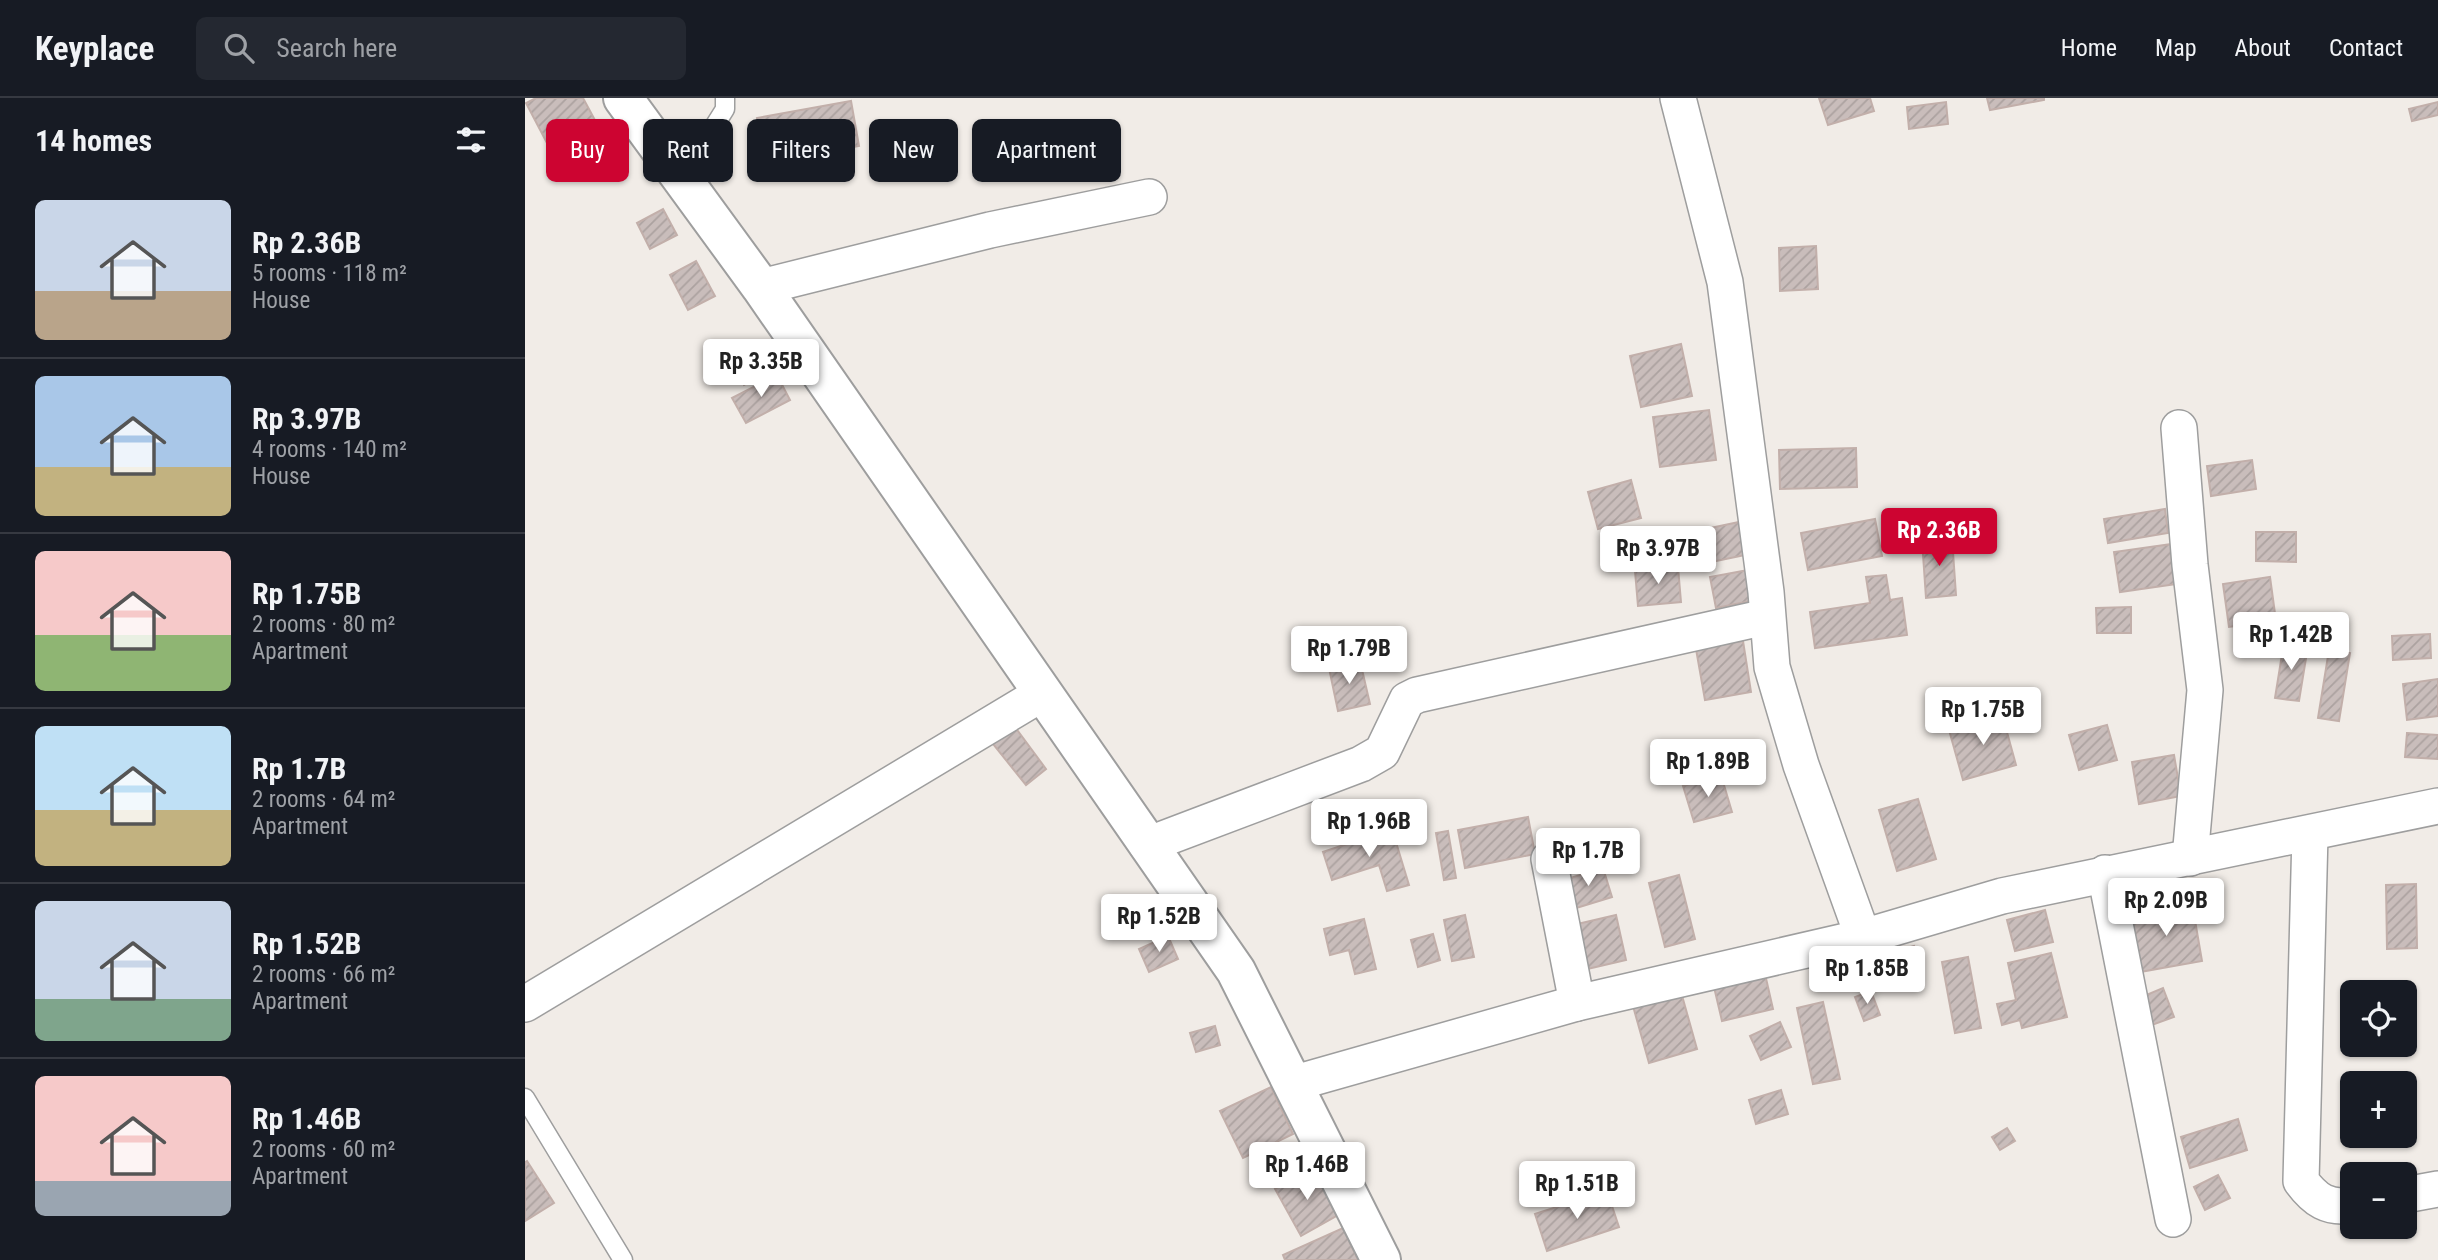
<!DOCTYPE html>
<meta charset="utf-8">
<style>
:root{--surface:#171b24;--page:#242831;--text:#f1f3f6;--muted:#9ea1a6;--line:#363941;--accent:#cd0431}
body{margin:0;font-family:"Roboto Condensed",sans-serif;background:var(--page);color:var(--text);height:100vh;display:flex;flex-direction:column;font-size:26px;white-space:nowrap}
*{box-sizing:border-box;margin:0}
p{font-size:23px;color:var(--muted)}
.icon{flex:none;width:38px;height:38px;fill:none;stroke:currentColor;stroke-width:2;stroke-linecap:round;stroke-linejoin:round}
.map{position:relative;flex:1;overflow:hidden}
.side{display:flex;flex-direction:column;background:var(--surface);width:525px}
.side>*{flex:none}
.banner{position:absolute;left:21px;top:21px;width:665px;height:63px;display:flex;gap:14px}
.fabs{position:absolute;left:1815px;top:882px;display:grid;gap:14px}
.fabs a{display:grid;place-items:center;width:77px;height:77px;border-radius:10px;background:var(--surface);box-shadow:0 2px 5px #0004;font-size:35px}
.price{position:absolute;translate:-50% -60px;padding:0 16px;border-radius:7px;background:#fff;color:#222;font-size:23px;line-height:46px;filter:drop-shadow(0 2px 4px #0008)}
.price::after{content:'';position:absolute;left:50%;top:42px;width:21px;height:16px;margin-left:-10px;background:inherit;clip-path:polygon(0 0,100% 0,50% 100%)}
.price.active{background:var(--accent);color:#fff}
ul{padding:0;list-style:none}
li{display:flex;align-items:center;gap:21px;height:175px;padding:0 35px}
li+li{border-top:2px solid var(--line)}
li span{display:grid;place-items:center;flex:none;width:196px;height:140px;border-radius:10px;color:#555}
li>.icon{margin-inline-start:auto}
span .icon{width:84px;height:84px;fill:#fffc;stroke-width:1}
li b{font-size:30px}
h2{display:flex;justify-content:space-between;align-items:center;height:84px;padding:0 35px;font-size:30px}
.pill{padding:0 24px;border-radius:10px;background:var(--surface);box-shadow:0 2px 5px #0004;font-size:24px;line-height:63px}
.pill.active{background:var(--accent);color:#fff}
header{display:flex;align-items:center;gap:42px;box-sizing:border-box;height:98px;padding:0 35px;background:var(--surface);border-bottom:2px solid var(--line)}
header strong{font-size:33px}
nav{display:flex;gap:38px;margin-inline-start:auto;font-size:24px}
.search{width:490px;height:63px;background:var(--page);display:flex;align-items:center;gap:18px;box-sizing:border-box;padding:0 24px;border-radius:10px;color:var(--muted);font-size:26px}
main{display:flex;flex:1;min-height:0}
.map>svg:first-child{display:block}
.building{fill:url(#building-hatch);stroke:#c2afaa;stroke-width:2}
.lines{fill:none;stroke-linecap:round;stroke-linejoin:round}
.service-casing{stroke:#9e9e9e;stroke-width:21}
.minor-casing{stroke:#9e9e9e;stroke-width:38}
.tertiary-casing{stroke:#9e9e9e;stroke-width:42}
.service{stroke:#fff;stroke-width:18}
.minor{stroke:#fff;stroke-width:35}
.tertiary{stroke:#fff;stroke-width:38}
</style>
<header>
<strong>Keyplace</strong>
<div class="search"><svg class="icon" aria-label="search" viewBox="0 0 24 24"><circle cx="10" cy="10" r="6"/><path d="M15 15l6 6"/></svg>Search here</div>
<nav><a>Home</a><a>Map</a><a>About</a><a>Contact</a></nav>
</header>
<main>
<section class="side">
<h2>14 homes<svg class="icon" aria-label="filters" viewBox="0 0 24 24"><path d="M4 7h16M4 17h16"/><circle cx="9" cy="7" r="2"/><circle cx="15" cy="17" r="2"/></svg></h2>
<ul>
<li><span style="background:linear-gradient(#c9d6e8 65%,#b9a48a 0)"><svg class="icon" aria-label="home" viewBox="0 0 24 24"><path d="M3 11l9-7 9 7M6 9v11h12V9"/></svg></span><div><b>Rp 2.36B</b><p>5 rooms · 118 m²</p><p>House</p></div></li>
<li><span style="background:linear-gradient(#a9c7e8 65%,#c2b280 0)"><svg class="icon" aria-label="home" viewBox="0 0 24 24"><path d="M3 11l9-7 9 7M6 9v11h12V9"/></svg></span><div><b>Rp 3.97B</b><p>4 rooms · 140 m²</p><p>House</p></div></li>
<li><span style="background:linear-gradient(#f6c9c9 60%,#8fb573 0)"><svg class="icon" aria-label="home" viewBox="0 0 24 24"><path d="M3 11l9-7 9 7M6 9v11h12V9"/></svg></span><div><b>Rp 1.75B</b><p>2 rooms · 80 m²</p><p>Apartment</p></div></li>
<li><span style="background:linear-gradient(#bfe0f5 60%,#c2b280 0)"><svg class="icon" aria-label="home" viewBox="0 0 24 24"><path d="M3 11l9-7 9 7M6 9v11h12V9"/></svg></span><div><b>Rp 1.7B</b><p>2 rooms · 64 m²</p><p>Apartment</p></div></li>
<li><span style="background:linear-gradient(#c9d6e8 70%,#7fa58c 0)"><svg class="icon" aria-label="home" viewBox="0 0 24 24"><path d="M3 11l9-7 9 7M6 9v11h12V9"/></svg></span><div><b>Rp 1.52B</b><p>2 rooms · 66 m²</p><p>Apartment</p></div></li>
<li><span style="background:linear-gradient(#f6c9c9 75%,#9aa5b1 0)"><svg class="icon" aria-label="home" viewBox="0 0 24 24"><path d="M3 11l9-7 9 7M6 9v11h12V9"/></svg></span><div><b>Rp 1.46B</b><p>2 rooms · 60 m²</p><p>Apartment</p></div></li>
</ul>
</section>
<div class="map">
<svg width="1913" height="1162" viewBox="0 0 1913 1162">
<defs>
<pattern id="building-hatch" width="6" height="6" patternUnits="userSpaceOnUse" patternTransform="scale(1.75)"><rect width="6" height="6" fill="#c9bdbb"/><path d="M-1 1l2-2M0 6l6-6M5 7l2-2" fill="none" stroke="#aca2a0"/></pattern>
</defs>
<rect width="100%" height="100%" fill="#f1ece7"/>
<!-- building -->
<g class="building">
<polygon points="11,0 58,0 71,24 24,49 1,5"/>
<polygon points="1294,0 1345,0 1349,13 1303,27"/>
<polygon points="1462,0 1519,0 1519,2 1465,12"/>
<polygon points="326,3 334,48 240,65 232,20"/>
<polygon points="1421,4 1423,26 1384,31 1382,9"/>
<polygon points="1913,4 1913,17 1887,23 1884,11"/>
<polygon points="138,111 152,137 125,151 112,125"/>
<polygon points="1291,148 1293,191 1255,193 1254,150"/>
<polygon points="171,163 190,198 163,212 145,177"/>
<polygon points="231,246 246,272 219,287 205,260"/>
<polygon points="1156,246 1167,298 1116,309 1105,258"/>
<polygon points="252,277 265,302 221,325 207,300"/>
<polygon points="1184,312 1191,362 1135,369 1128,319"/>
<polygon points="1331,350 1332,389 1255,391 1254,352"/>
<polygon points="1727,362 1731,391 1686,398 1682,368"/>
<polygon points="1106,382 1116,420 1073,431 1063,394"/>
<polygon points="1640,411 1643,435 1583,445 1579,421"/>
<polygon points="1350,421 1357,458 1283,472 1276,435"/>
<polygon points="1214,424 1220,457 1172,467 1166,434"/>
<polygon points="1731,434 1771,434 1771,464 1731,463"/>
<polygon points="1427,440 1431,497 1401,500 1397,442"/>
<polygon points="1647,446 1652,486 1595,494 1589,454"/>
<polygon points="1153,469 1156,504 1113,508 1110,473"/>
<polygon points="1234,470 1240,500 1191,510 1185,479"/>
<polygon points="1361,477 1365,502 1377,500 1382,537 1290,550 1285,514 1345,505 1341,479"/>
<polygon points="1745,479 1751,523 1704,529 1698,486"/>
<polygon points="1606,509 1606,535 1572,535 1571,510"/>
<polygon points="1905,536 1906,560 1868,562 1867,538"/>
<polygon points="1218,543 1226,594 1180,602 1171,551"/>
<polygon points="1759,544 1783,548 1774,603 1750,600"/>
<polygon points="1804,552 1825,555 1814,623 1793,620"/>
<polygon points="835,563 845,606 813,613 804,570"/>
<polygon points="1913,581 1913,618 1882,622 1878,586"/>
<polygon points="1477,616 1491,667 1438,682 1424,632"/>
<polygon points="1582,627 1592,662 1554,672 1544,637"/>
<polygon points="490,629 521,671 501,687 468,646"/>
<polygon points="1882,635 1913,637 1913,661 1880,659"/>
<polygon points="1649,657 1656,698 1614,706 1607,664"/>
<polygon points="1196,677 1207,714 1169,724 1158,688"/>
<polygon points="1393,701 1411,761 1372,773 1354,712"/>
<polygon points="1003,719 1010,756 940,770 933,732"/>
<polygon points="867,731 884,787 862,793 854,767 807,782 798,754"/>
<polygon points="923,733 931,780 919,782 911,735"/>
<polygon points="1078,770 1087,799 1048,811 1039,782"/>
<polygon points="1154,777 1170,841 1140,849 1124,785"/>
<polygon points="1891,786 1892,850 1862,851 1861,787"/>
<polygon points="1667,805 1677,863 1615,874 1605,816"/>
<polygon points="1520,812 1528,844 1490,853 1482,822"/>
<polygon points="940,817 949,859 927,863 919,822"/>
<polygon points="1091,817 1101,862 1058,872 1048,827"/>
<polygon points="839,821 851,871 830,876 824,852 805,857 799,831"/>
<polygon points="908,836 915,862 893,869 886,842"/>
<polygon points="643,838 653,861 624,874 614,851"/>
<polygon points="1389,848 1398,883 1380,888 1371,853"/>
<polygon points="1526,855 1542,919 1497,930 1495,922 1477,927 1472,906 1491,902 1483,865"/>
<polygon points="1443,859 1456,930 1430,935 1417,864"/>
<polygon points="1240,876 1248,911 1197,923 1189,889"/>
<polygon points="1638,890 1649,919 1624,928 1614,900"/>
<polygon points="1346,893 1355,917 1339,923 1330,899"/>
<polygon points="1156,894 1172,951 1124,965 1108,908"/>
<polygon points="1298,904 1315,981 1288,986 1272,910"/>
<polygon points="1255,924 1266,949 1236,962 1225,938"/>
<polygon points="690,928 695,947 671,954 665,935"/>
<polygon points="746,989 768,1036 718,1060 695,1013"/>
<polygon points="1256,992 1263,1016 1231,1026 1224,1002"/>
<polygon points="1713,1021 1722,1052 1665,1070 1656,1039"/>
<polygon points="1482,1030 1490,1043 1475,1052 1467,1039"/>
<polygon points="2,1063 29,1105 0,1123 0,1064"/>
<polygon points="787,1070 813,1117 776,1138 750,1091"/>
<polygon points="1693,1077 1705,1100 1680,1112 1669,1089"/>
<polygon points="1082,1093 1094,1129 1022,1153 1010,1116"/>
<polygon points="818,1130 833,1162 760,1162 758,1157"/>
</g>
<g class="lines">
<defs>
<g id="service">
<polyline points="156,81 200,11 200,0"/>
<polyline points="0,1000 98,1162"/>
</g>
<g id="minor">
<polyline points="1153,0 1200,184 1241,494 1247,569 1276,667 1338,839"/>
<polyline points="236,189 465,132 624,99"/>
<polyline points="1654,330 1665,467 1680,592 1665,760"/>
<path d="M1785 736 1776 1083C1790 1102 1803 1111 1827 1107"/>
<polyline points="622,747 836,666 857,654 882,602 892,597 1241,519"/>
<polyline points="1024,761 1052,905"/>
<polyline points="1580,775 1648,1121"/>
<polyline points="0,906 518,595"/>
<polyline points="770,985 1052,905 1338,839 1477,798 1913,708"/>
<polyline points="1880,1097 1913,1091"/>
</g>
<polyline id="tertiary" points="98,0 236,189 711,873 856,1162"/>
</defs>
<!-- service casing -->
<use href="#service" class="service-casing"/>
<!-- minor casing -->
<use href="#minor" class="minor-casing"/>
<!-- tertiary casing -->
<use href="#tertiary" class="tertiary-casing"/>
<!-- service -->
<use href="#service" class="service"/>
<!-- minor -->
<use href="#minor" class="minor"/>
<!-- tertiary -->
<use href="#tertiary" class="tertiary"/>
</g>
</svg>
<div class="fabs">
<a><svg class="icon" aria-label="locate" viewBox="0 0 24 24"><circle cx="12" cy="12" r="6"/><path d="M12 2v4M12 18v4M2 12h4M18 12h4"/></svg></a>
<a>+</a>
<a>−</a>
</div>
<b class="price" style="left:236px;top:301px">Rp 3.35B</b>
<b class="price active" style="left:1414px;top:470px">Rp 2.36B</b>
<b class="price" style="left:1133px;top:488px">Rp 3.97B</b>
<b class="price" style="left:1766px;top:574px">Rp 1.42B</b>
<b class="price" style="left:824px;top:588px">Rp 1.79B</b>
<b class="price" style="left:1458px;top:649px">Rp 1.75B</b>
<b class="price" style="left:1183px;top:701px">Rp 1.89B</b>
<b class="price" style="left:844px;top:761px">Rp 1.96B</b>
<b class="price" style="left:1063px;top:790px">Rp 1.7B</b>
<b class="price" style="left:1641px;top:840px">Rp 2.09B</b>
<b class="price" style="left:634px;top:856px">Rp 1.52B</b>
<b class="price" style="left:1342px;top:908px">Rp 1.85B</b>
<b class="price" style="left:782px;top:1104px">Rp 1.46B</b>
<b class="price" style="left:1052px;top:1123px">Rp 1.51B</b>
<div class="banner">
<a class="pill active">Buy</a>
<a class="pill">Rent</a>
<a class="pill">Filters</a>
<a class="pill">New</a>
<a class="pill">Apartment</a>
</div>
</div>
</main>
